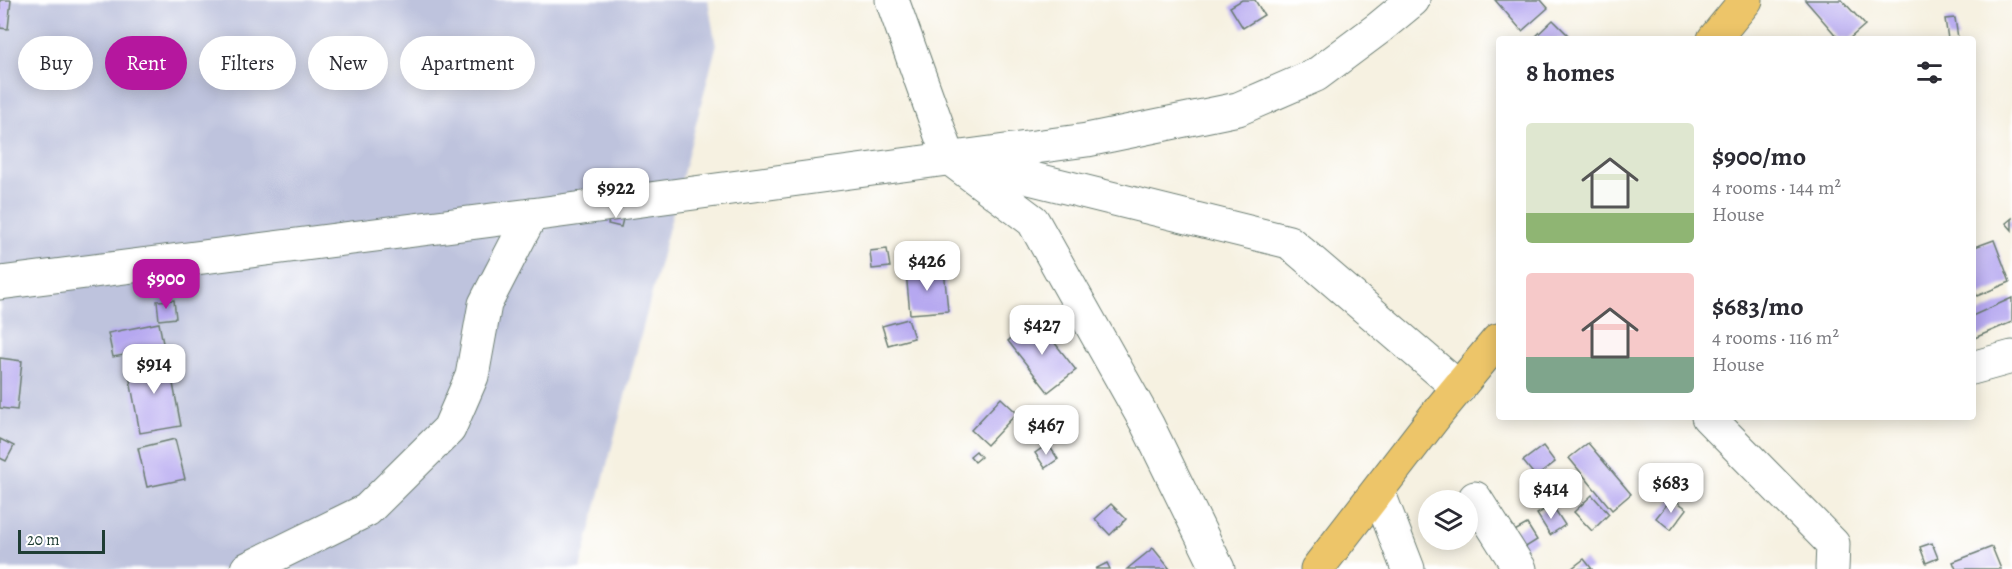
<!DOCTYPE html>
<meta charset="utf-8">
<style>
:root{--surface:#fff;--page:#f7f7f7;--text:#2b2b33;--muted:#7c7c81;--accent:#b5179e}
body{margin:0;font-family:Alegreya,serif;background:var(--page);color:var(--text);height:100vh;display:flex;flex-direction:column;font-size:22px;white-space:nowrap}
*{box-sizing:border-box;margin:0}
p{font-size:20px;color:var(--muted)}
.icon{flex:none;width:33px;height:33px;fill:none;stroke:currentColor;stroke-width:2;stroke-linecap:round;stroke-linejoin:round}
.map{position:relative;flex:1;overflow:hidden}
.details{position:absolute;left:1496px;top:36px;width:480px;height:384px;display:flex;flex-direction:column;background:var(--surface);border-radius:6px;box-shadow:0 3px 15px #0003}
.details>*{flex:none}
.banner{position:absolute;left:18px;top:36px;width:570px;height:54px;display:flex;gap:12px}
.buttons{position:absolute;left:1418px;top:490px;display:grid;gap:12px}
.buttons a{display:grid;place-items:center;width:60px;height:60px;border-radius:50%;background:var(--surface);box-shadow:0 3px 15px #0003;font-size:30px}
.scale{position:absolute;left:18px;bottom:15px;width:87px;box-sizing:border-box;padding-left:6px;border:3px solid #1f3d34;border-top:0;font-size:16px;line-height:21px;white-space:nowrap;color:#1f3d34;-webkit-text-stroke:4px #fff;paint-order:stroke}
.price{position:absolute;translate:-50% -51px;padding:0 14px;border-radius:12px;background:#fff;color:#222;font-size:20px;line-height:39px;filter:drop-shadow(0 2px 3px #0008)}
.price::after{content:'';position:absolute;left:50%;top:36px;width:18px;height:14px;margin-left:-9px;background:inherit;clip-path:polygon(0 0,100% 0,50% 100%)}
.price.current{background:var(--accent);color:#fff}
ul{padding:0;list-style:none}
li{display:flex;align-items:center;gap:18px;height:150px;padding:0 30px}
li span{display:grid;place-items:center;flex:none;width:168px;height:120px;border-radius:6px;color:#555}
li>.icon{margin-inline-start:auto}
span .icon{width:72px;height:72px;fill:#fffc;stroke-width:1}
li b{font-size:26px}
h2{display:flex;justify-content:space-between;align-items:center;height:72px;padding:0 30px;font-size:26px}
.pill{padding:0 21px;border-radius:27px;background:var(--surface);box-shadow:0 3px 15px #0003;font-size:21px;line-height:54px}
.pill.current{background:var(--accent);color:#fff}
.map>svg:first-child{display:block}
.industrial{fill:#bec3dd}
.building{fill:#b6a8f0}
.lines{fill:none;stroke-linecap:round;stroke-linejoin:round}
.minor-casing{stroke:#6a7c71;stroke-width:35}
.major-casing{stroke:#6a7c71;stroke-width:35}
.minor{stroke:#fff;stroke-width:33}
.major{stroke:#edc569;stroke-width:33}
</style>
<div class="map">
<svg width="2012" height="569" viewBox="0 0 2012 569">
<rect width="100%" height="100%" fill="#fff"/>
<filter id="ink" filterUnits="userSpaceOnUse"><feTurbulence type="fractalNoise" baseFrequency=".0167" numOctaves="2"/><feDisplacementMap in="SourceGraphic" scale="12" xChannelSelector="R" yChannelSelector="G"/><feConvolveMatrix kernelMatrix="1 2 1 2 8 2 1 2 1" color-interpolation-filters="sRGB"/></filter>
<filter id="wash" filterUnits="userSpaceOnUse"><feTurbulence type="fractalNoise" baseFrequency=".008" numOctaves="4" result="noise"/><feDisplacementMap in="SourceGraphic" scale="24" xChannelSelector="R" yChannelSelector="G"/><feGaussianBlur stdDeviation="1.35" result="paint"/><feColorMatrix in="noise" values="0 0 0 0 0 0 0 0 0 0 0 0 0 0 0 0 0 1.4 0 .05"/><feComposite in="paint" operator="in"/></filter>
<g filter="url(#wash)">
<rect width="100%" height="100%" fill="#f6f1e1"/>
<!-- industrial -->
<polygon class="industrial" points="0,0 708,0 716,47 580,569 0,569"/>
<g id="blocks">
<!-- building -->
<g class="building">
<polygon points="0,0 11,0 8,29 0,28"/>
<polygon points="1242,0 1255,0 1264,15 1243,28 1230,7"/>
<polygon points="1495,0 1541,0 1548,8 1522,31"/>
<polygon points="1805,0 1842,0 1865,25 1849,39 1839,39"/>
<polygon points="1955,18 1958,38 1948,39 1945,19"/>
<polygon points="1553,20 1570,37 1568,39 1533,39"/>
<polygon points="610,212 624,215 621,227 608,224"/>
<polygon points="2012,218 2012,230 2006,223"/>
<polygon points="1994,240 2010,282 1977,296 1972,284 1972,248"/>
<polygon points="887,249 890,267 872,269 870,251"/>
<polygon points="944,269 948,311 910,314 906,272"/>
<polygon points="2012,298 2012,322 1972,339 1972,316"/>
<polygon points="174,300 176,318 159,320 157,301"/>
<polygon points="908,319 914,338 888,345 882,326"/>
<polygon points="1036,319 1076,370 1048,392 1008,341"/>
<polygon points="159,323 164,348 113,357 108,333"/>
<polygon points="168,357 181,426 140,433 127,364"/>
<polygon points="0,358 22,361 17,410 0,408"/>
<polygon points="1001,398 1017,413 987,445 971,430"/>
<polygon points="0,439 14,446 6,461 0,458"/>
<polygon points="175,439 185,479 147,487 138,448"/>
<polygon points="1588,443 1631,494 1612,510 1569,458"/>
<polygon points="1048,444 1058,459 1045,468 1035,453"/>
<polygon points="1543,446 1555,462 1536,477 1523,461"/>
<polygon points="976,451 981,457 975,462 970,456"/>
<polygon points="1592,495 1609,514 1592,531 1574,512"/>
<polygon points="1672,498 1687,509 1671,530 1656,518"/>
<polygon points="1111,504 1126,519 1110,535 1095,519"/>
<polygon points="1552,505 1565,525 1550,535 1537,514"/>
<polygon points="1527,524 1537,540 1521,550 1511,533"/>
<polygon points="1932,543 1938,558 1926,563 1920,547"/>
<polygon points="1992,547 2001,569 1956,569 1953,562"/>
<polygon points="1153,548 1170,569 1127,569"/>
<polygon points="1584,559 1592,569 1571,569"/>
<polygon points="1107,563 1110,569 1095,569"/>
</g>
</g>
</g>
<g filter="url(#ink)">
<use href="#blocks" fill-opacity="0" stroke="#6a7c71" stroke-width="1.5"/>
<g class="lines">
<defs>
<g id="minor">
<polyline points="892,0 949,158 1033,221 1147,424 1218,569"/>
<polyline points="968,163 1289,242 1459,388"/>
<polyline points="0,283 531,215 1087,140 1238,109 1316,75 1379,28 1413,0"/>
<polyline points="1972,368 2012,357"/>
<polyline points="1708,417 1833,544 1832,569"/>
<polyline points="1378,491 1408,569"/>
<polyline points="1475,498 1520,569"/>
<polyline points="247,569 367,510 449,429 472,376 485,304 531,215"/>
</g>
<g id="major">
<polyline points="1714,39 1746,0"/>
<polyline points="1317,569 1439,411 1498,340"/>
</g>
</defs>
<!-- minor casing -->
<use href="#minor" class="minor-casing"/>
<!-- major casing -->
<use href="#major" class="major-casing"/>
<!-- minor -->
<use href="#minor" class="minor"/>
<!-- major -->
<use href="#major" class="major"/>
</g>
</g>
</svg>
<div class="buttons">
<a><svg class="icon" aria-label="layers" viewBox="0 0 24 24"><path d="M12 4l9 5-9 5-9-5zM3 14l9 5 9-5"/></svg></a>
</div>
<div class="scale">20 m</div>
<b class="price" style="left:616px;top:219px">$922</b>
<b class="price" style="left:927px;top:292px">$426</b>
<b class="price current" style="left:166px;top:310px">$900</b>
<b class="price" style="left:1042px;top:356px">$427</b>
<b class="price" style="left:154px;top:395px">$914</b>
<b class="price" style="left:1046px;top:456px">$467</b>
<b class="price" style="left:1671px;top:514px">$683</b>
<b class="price" style="left:1551px;top:520px">$414</b>
<div class="banner">
<a class="pill">Buy</a>
<a class="pill current">Rent</a>
<a class="pill">Filters</a>
<a class="pill">New</a>
<a class="pill">Apartment</a>
</div>
<section class="details">
<h2>8 homes<svg class="icon" aria-label="filters" viewBox="0 0 24 24"><path d="M4 7h16M4 17h16"/><circle cx="9" cy="7" r="2"/><circle cx="15" cy="17" r="2"/></svg></h2>
<ul>
<li><span style="background:linear-gradient(#dfe7d0 75%,#8fb573 0)"><svg class="icon" aria-label="home" viewBox="0 0 24 24"><path d="M3 11l9-7 9 7M6 9v11h12V9"/></svg></span><div><b>$900/mo</b><p>4 rooms · 144 m²</p><p>House</p></div></li>
<li><span style="background:linear-gradient(#f6c9c9 70%,#7fa58c 0)"><svg class="icon" aria-label="home" viewBox="0 0 24 24"><path d="M3 11l9-7 9 7M6 9v11h12V9"/></svg></span><div><b>$683/mo</b><p>4 rooms · 116 m²</p><p>House</p></div></li>
</ul>
</section>
</div>
